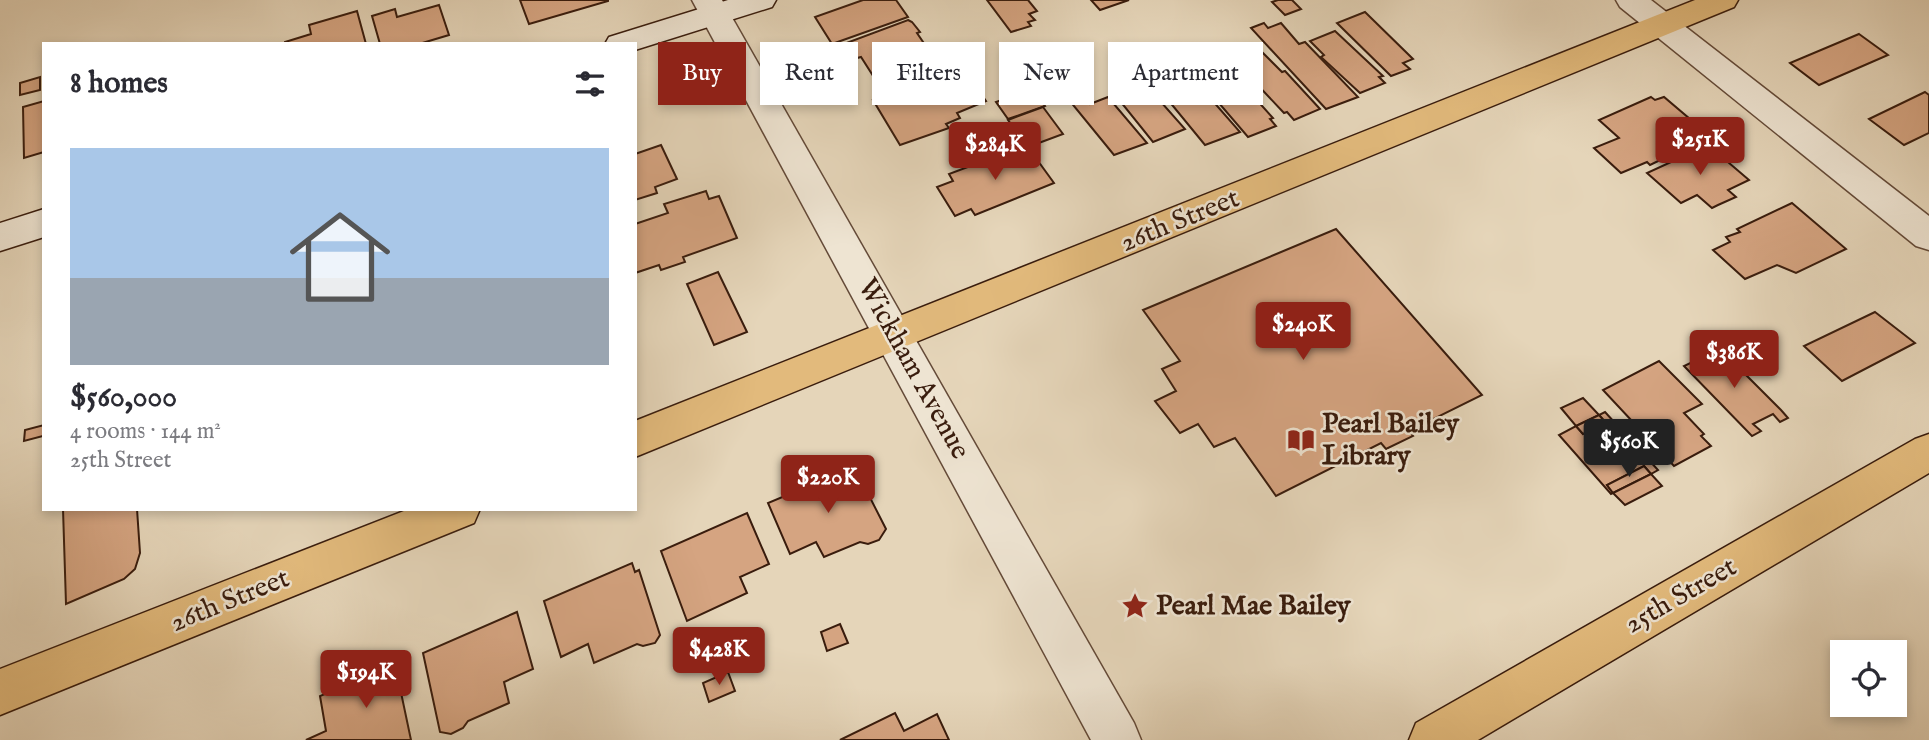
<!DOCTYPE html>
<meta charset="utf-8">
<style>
:root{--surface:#fff;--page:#f7f7f7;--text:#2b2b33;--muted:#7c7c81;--line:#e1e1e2;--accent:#8f2418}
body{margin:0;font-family:"IM FELL English",serif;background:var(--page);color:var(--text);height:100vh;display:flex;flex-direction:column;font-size:26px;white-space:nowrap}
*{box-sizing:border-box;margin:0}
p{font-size:23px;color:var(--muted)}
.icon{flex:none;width:38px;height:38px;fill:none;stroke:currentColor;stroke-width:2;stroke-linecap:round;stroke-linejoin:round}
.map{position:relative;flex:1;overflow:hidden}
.panel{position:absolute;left:42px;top:42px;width:595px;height:469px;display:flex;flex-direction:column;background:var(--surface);border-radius:0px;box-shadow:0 4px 10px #0003}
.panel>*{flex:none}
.top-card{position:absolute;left:658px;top:42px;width:665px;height:63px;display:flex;gap:14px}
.tools{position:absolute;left:1830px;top:640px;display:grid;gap:14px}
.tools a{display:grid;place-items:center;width:77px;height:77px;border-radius:0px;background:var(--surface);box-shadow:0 4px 10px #0003;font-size:35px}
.price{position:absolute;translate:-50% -60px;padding:0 16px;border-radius:7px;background:var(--accent);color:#fff;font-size:23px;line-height:46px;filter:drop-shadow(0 2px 4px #0008)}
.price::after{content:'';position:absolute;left:50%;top:42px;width:21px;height:16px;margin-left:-10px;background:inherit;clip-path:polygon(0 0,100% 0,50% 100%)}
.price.current{background:#222;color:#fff}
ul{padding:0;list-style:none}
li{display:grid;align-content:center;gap:14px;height:371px;padding:0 28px}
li+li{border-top:2px solid var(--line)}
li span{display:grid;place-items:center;height:217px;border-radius:0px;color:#555}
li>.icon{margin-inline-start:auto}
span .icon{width:126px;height:126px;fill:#fffc;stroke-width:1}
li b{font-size:30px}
h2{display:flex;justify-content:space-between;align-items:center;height:84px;padding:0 28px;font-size:30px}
.chip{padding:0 24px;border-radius:0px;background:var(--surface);box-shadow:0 4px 10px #0003;font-size:24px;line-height:63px}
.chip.current{background:var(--accent);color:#fff}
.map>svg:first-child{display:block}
.building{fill:#d5a481;stroke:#391c0d;stroke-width:2}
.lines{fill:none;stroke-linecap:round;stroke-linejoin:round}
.minor-casing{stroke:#644a38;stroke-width:3}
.tertiary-casing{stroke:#644a38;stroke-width:3}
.secondary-casing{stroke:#391c0d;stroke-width:3}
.primary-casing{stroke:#391c0d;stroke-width:3}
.minor{fill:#eee4d2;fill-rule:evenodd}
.tertiary{fill:#eee4d2;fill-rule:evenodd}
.secondary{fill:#eee4d2;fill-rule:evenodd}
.primary{fill:#e2ba7c;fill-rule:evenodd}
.labels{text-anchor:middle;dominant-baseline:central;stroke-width:5;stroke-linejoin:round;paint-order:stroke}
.street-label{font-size:28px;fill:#391c0d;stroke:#eee4d2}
.poi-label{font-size:28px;font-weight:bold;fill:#391c0d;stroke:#eee4d2;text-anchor:start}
</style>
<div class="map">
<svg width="1929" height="740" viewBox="0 0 1929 740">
<rect width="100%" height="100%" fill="#e5d5b9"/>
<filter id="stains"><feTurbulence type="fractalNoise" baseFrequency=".00286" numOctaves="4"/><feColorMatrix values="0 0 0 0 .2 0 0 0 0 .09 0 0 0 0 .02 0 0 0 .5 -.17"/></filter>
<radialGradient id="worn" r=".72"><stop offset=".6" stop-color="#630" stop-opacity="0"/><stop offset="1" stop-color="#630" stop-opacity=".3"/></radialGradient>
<!-- building -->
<g class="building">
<polygon points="520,0 608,0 608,1 529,24"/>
<polygon points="863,0 896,0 908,17 832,44 815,17"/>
<polygon points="987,0 1028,0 1037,11 1029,14 1035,20 1028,22 1031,26 1011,32"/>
<polygon points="1091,0 1129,0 1100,10"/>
<polygon points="1278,0 1292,0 1301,9 1285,15 1272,2"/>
<polygon points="439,5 449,35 419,44 380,44 372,16 395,9 397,17"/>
<polygon points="357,11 366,44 285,44 285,42 311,34 309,25"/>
<polygon points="1365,12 1413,59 1403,63 1410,69 1391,76 1337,23"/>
<polygon points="908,20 912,22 920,32 917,33 936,61 877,82 861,57 850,60 841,45"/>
<polygon points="1264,23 1268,28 1281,23 1299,44 1305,42 1358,97 1326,109 1251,28"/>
<polygon points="1335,31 1383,76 1379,77 1385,83 1360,93 1321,57 1324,55 1310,41"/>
<polygon points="1859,34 1888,55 1819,85 1790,63"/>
<polygon points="1262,52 1282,72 1285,71 1320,109 1294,120 1287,112 1284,113 1236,62"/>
<polygon points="1213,58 1216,62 1221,60 1273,118 1270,119 1276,126 1248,137 1188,67"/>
<polygon points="1183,67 1240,132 1205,145 1150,78"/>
<polygon points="1048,71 1056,79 1042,85 1034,76"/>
<polygon points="941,73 947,82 968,75 986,101 957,113 960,118 946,124 949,128 900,145 873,100 888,96 886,92"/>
<polygon points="1138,76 1185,129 1153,142 1116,96 1132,90 1125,80"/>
<polygon points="40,77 40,90 20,95 20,83"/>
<polygon points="1033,89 1045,106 1008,119 996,102"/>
<polygon points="1925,92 1929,95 1929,133 1904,145 1869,119"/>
<polygon points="1083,95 1090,104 1108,97 1147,143 1114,155 1069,100"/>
<polygon points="1651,97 1655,100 1664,97 1710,136 1650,165 1647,162 1621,173 1594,148 1619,138 1599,120"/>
<polygon points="44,101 44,152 24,158 23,107"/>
<polygon points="1043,107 1063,134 1028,147 1008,120"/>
<polygon points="661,145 677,179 655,187 657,193 635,200 635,154"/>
<polygon points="1708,145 1749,180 1728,190 1736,197 1718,205 1712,208 1697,195 1681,203 1647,173"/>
<polygon points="1021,147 1025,152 1030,150 1054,183 975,215 971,209 955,216 937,187 953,181 949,174"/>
<polygon points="706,191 709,199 719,196 737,238 683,257 685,262 661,270 659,265 635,273 635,224 668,213 664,204"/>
<polygon points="1792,203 1846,249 1796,273 1777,265 1745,279 1713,250 1730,242 1726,237 1740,232 1737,229"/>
<polygon points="1336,229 1482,395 1409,431 1413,436 1386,449 1381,443 1276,496 1235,438 1214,447 1198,424 1180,433 1155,401 1176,391 1162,369 1180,361 1143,310"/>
<polygon points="718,272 747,332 714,345 687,284"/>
<polygon points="1875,312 1915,343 1842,381 1804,346"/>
<polygon points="1720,349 1781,410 1788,418 1780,422 1773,414 1753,424 1761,431 1752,436 1684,366"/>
<polygon points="1659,361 1702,404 1684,413 1704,434 1701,436 1711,446 1674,466 1603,390"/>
<polygon points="1583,398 1599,415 1576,426 1561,408"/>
<polygon points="1605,412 1658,470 1651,474 1644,466 1607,485 1613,493 1611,494 1559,435 1576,426 1583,434 1606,423 1599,415"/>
<polygon points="1599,415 1606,423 1583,434 1576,426"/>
<polygon points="44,425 43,436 24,441 25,430"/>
<polygon points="1644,466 1651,474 1613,493 1607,485"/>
<polygon points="849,469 852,476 858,474 886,529 879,540 868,544 860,542 824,557 816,542 790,554 768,503"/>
<polygon points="1651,474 1662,486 1625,505 1613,493"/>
<polygon points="63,509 137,509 140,553 135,569 124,579 66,604"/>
<polygon points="747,513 769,564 740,577 747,593 687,621 661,551"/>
<polygon points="632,563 635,572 639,570 660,635 655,643 643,646 637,644 594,663 588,644 561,657 544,601"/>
<polygon points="517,612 533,669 504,682 509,703 468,721 463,728 451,734 440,732 423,653"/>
<polygon points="840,624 848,643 827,651 821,632"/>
<polygon points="395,664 411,740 306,740 326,731 320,696"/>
<polygon points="728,672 735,691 709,702 703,683"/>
<polygon points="895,713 904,731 937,714 949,740 840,740"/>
</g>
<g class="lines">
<defs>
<polygon id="minor" points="1616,0 1651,0 1929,216 1929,250 1916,246 1620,7"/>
<polygon id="tertiary" points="692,0 722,0 1134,723 1141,740 1091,740"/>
<g id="secondary">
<polygon points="728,0 776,0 772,7 635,50 635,44 605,44 609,37"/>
<polygon points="44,209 44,237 0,251 0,223"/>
</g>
<g id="primary">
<polygon points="1695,0 1738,0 1734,7 635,457 635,421"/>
<polygon points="1929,434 1929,473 1478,740 1409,740 1416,723 1915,439"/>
<polygon points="409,509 480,509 474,523 0,715 0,669"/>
</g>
</defs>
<!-- minor casing -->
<use href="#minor" class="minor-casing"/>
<!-- tertiary casing -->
<use href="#tertiary" class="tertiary-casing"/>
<!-- secondary casing -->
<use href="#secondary" class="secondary-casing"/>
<!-- primary casing -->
<use href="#primary" class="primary-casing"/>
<!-- minor -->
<use href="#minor" class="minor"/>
<!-- tertiary -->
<use href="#tertiary" class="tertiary"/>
<!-- secondary -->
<use href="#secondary" class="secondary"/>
<!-- primary -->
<use href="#primary" class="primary"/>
</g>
<!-- icons -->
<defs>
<symbol id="library-bare" viewBox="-9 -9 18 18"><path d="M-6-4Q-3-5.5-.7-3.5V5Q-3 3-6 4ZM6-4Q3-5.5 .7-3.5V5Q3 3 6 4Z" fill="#8f2418" stroke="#eee4d2" stroke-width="2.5" paint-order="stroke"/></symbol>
<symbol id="sight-bare" viewBox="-9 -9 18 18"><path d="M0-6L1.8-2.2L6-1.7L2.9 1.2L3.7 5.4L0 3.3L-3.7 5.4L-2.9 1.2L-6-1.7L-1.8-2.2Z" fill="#8f2418" stroke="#eee4d2" stroke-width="2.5" paint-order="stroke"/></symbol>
</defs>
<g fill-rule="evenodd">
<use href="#library-bare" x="1282" y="421" width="38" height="38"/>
<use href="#sight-bare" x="1116" y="587" width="38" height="38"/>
</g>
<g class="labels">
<!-- street labels -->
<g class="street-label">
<text transform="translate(1180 221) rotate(-22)">26th Street</text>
<text transform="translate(913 369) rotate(61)">Wickham Avenue</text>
<text transform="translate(1681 596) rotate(-30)">25th Street</text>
<text transform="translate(230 601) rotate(-22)">26th Street</text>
</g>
<!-- poi labels -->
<g class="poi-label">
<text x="1322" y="424">Pearl Bailey<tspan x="1322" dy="32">Library</tspan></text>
<text x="1156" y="606">Pearl Mae Bailey</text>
</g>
</g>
<rect width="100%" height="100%" filter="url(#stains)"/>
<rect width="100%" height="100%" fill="url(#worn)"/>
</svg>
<div class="tools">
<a><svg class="icon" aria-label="locate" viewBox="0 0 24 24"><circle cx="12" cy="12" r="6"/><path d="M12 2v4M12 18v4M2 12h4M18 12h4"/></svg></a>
</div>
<b class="price" style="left:1700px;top:177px">$251K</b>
<b class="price" style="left:995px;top:182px">$284K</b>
<b class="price" style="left:1303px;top:362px">$240K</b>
<b class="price" style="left:1734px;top:390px">$386K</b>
<b class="price current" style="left:1629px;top:479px">$560K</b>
<b class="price" style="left:828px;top:515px">$220K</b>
<b class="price" style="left:719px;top:687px">$428K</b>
<b class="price" style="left:366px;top:710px">$194K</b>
<div class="top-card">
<a class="chip current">Buy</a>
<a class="chip">Rent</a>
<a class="chip">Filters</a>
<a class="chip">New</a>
<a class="chip">Apartment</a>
</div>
<section class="panel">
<h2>8 homes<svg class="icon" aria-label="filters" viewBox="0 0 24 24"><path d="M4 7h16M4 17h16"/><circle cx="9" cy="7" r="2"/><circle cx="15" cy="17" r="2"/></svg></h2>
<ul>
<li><span style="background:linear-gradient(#a9c7e8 60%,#9aa5b1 0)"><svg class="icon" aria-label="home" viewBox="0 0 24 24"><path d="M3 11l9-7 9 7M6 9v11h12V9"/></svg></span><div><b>$560,000</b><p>4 rooms · 144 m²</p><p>25th Street</p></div></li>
</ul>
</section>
</div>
